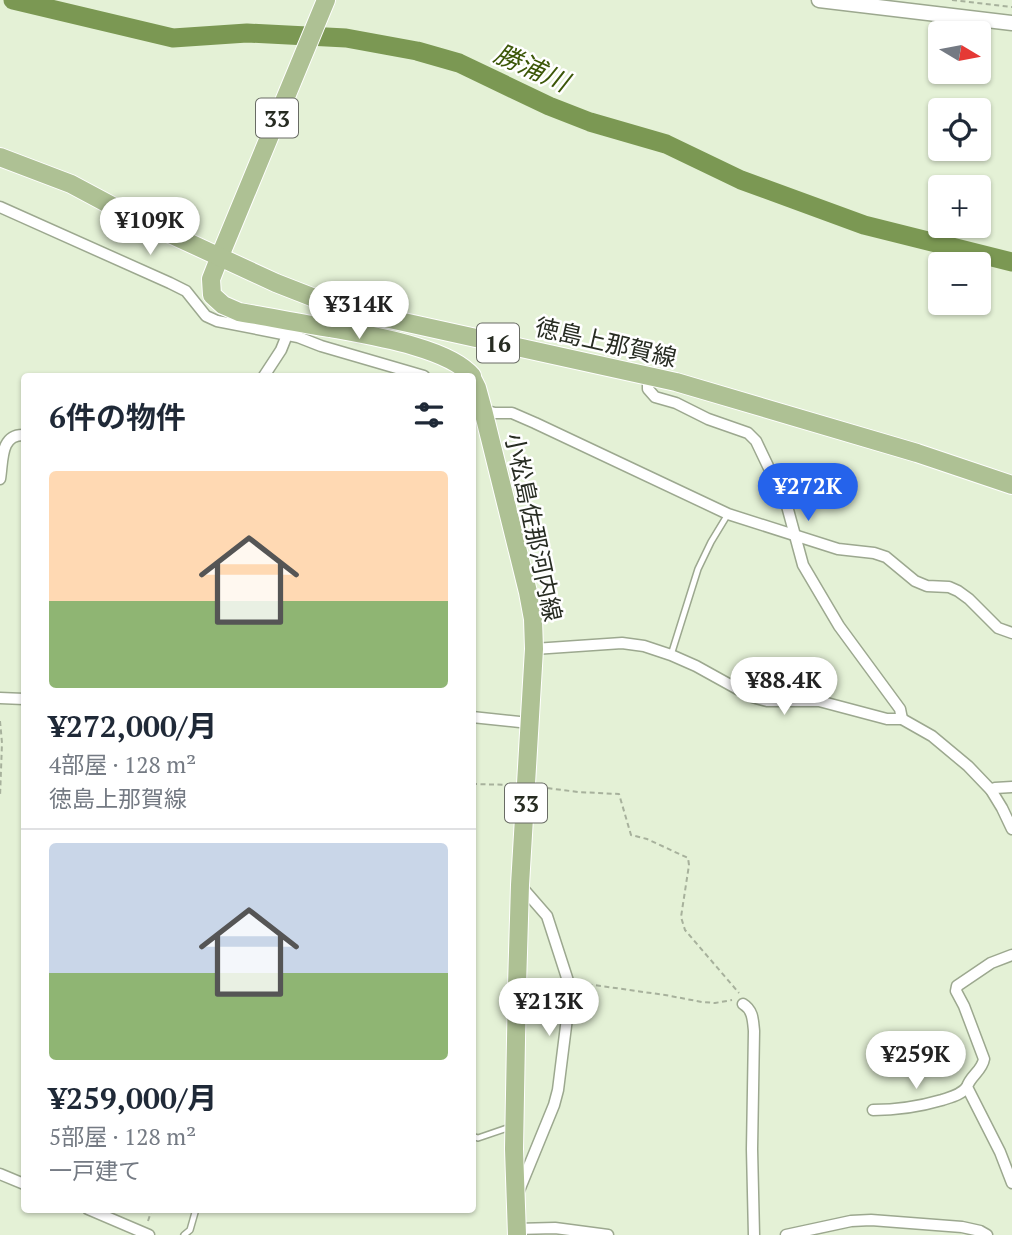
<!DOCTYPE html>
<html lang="ja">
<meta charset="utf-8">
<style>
:root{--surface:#fff;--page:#f6f6f7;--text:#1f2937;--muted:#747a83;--line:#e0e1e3;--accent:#2563eb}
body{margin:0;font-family:"PT Serif","Noto Sans JP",serif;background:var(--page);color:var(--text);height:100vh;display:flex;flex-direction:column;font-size:26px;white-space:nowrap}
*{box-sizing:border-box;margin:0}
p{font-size:23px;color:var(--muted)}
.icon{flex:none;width:38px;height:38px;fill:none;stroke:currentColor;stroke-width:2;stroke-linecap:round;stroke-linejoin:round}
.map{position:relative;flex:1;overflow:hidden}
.panel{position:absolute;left:21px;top:373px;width:455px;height:840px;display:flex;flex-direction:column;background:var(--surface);border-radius:7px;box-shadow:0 2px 5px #0004}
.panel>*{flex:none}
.needle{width:46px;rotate:100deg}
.tools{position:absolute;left:928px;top:21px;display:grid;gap:14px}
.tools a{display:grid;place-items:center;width:63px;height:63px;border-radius:7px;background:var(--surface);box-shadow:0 2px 5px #0004;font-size:35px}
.price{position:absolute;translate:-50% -60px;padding:0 16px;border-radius:24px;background:#fff;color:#222;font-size:23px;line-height:46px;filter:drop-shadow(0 2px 4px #0008)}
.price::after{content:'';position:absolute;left:50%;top:42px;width:21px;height:16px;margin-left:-10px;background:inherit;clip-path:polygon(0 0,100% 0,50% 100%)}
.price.on{background:var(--accent);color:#fff}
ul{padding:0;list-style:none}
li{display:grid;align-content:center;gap:14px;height:371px;padding:0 28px}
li+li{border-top:2px solid var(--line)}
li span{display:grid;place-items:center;height:217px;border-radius:7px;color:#555}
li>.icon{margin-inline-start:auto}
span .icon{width:126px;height:126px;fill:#fffc;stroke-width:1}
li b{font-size:30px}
h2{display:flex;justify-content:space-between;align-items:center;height:84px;padding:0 28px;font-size:30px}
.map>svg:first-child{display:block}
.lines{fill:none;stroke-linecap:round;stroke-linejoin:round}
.river{stroke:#7b9853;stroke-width:19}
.service-casing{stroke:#9ca88f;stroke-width:8}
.minor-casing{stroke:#9ca88f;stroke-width:13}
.tertiary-casing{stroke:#9ca88f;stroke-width:17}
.primary-casing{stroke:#fff;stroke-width:20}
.path{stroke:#a7b19c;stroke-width:2;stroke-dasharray:5 3.5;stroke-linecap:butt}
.service{stroke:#fff;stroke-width:5}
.minor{stroke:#fff;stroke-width:10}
.tertiary{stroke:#fff;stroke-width:14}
.primary{stroke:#aec194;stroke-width:18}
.labels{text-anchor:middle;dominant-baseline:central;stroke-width:5;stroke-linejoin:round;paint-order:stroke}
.shield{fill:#fff;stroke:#686b64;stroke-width:2}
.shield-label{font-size:23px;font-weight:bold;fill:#272c22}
.street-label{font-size:24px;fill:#272c22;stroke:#fff}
.water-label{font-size:26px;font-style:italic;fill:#3c5708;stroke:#fff}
</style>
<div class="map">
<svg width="1012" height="1235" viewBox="0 0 1012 1235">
<rect width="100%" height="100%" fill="#e4f1d6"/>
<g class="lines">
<!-- river -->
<polyline class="river" points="13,0 173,38 247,33 346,38 417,51 459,63 549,106 590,122 666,144 741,180 864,225 1012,262"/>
<defs>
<g id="service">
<polyline points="671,655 698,569 711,542 728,514"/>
<polyline points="472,1136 478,1138 513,1126"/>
<polyline points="184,1235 190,1230 196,1209"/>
</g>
<g id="minor">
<polyline points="0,207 170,283 186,291 206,316 217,321 298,337 321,346 424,376"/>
<polyline points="264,376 281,350 287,335"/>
<polyline points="648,376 648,389 655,397 676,403 708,419 748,433 756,441 787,506 803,565 839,626 900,709 902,719"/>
<polyline points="483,410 495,413 512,413 535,423 728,514 838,549 874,553 886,557 915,581 927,586 949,587 958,591 969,599 998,628 1012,633"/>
<path d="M0 479C3 461 0 434 24 435"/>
<polyline points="534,649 622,643 644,646 671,655 696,666 752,697 767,701 819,701 887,719 902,719 932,736 968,766 991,790 1002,808 1012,829"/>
<polyline points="0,698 24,699"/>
<polyline points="472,717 529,723"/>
<polyline points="991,790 995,788 1012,787"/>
<path d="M1012 955 991 963 957 986 956 991 964 1006 984 1059C982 1071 970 1076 967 1087L1000 1152 1012 1183"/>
<path d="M743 1004C753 1010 753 1020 754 1031L752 1149 754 1235"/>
<path d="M873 1110C899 1110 918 1107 942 1100 951 1097 961 1095 967 1087"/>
<polyline points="0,1174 24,1184"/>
<polyline points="518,1193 554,1105 558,1090 570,994 569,984 547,916 520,885"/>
<polyline points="88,1209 149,1235"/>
<polyline points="516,1229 555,1228 608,1235"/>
<polyline points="786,1235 851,1221 871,1220 962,1227 980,1231 987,1235"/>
</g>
<polyline id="tertiary" points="819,0 1012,23"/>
<g id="primary">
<path d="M326 0 220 256 211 279 212 295 223 305 239 312C269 317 299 323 330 328 367 335 448 347 472 376"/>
<polyline points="0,157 71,184 129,215 276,283 340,308 676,382 917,453 1012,485"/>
<polyline points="472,378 477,388 483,410 528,592 533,619 534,649 520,885 517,986 514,1149 517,1235"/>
</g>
</defs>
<!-- service casing -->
<use href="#service" class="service-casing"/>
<!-- minor casing -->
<use href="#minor" class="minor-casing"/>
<!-- tertiary casing -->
<use href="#tertiary" class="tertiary-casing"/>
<!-- primary casing -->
<use href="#primary" class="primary-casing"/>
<!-- path -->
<g class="path">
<polyline points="952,0 1012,7"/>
<polyline points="0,721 2,743 0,797"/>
<polyline points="472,784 513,785"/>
<polyline points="539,787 578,792 619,794 631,835 647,839 688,858 689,865 681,917 685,930 739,993"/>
<polyline points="579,984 594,985 665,995 702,1002 715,1003 732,1000"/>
<polyline points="148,1221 152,1209"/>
</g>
<!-- service -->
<use href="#service" class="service"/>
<!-- minor -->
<use href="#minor" class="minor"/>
<!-- tertiary -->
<use href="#tertiary" class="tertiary"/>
<!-- primary -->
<use href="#primary" class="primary"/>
</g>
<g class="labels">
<!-- shield labels -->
<g class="shield">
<rect x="256" y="98.5" width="42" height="39" rx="5"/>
<rect x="477" y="323.5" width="42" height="39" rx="5"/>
<rect x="505" y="783.5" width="42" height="39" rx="5"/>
</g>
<g class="shield-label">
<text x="277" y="118">33</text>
<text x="498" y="343">16</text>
<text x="526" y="803">33</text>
</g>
<!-- street labels -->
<g class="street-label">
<text transform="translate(606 342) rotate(13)">徳島上那賀線</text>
<text transform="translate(534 527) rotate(78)">小松島佐那河内線</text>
</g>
<!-- water labels -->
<g class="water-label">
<text transform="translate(532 67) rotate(24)">勝浦川</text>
</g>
</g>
</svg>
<div class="tools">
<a><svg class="needle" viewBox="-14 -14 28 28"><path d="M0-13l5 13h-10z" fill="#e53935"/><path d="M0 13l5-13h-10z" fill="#747a83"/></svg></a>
<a><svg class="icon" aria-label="locate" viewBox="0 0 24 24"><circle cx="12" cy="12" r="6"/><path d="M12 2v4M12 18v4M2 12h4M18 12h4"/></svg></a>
<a>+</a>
<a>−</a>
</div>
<b class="price" style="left:150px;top:257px">¥109K</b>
<b class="price" style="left:359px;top:341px">¥314K</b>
<b class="price on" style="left:808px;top:523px">¥272K</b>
<b class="price" style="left:784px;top:717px">¥88.4K</b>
<b class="price" style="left:549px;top:1038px">¥213K</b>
<b class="price" style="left:916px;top:1091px">¥259K</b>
<section class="panel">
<h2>6件の物件<svg class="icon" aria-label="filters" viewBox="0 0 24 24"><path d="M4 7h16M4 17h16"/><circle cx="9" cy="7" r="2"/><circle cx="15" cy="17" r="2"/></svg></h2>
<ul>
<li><span style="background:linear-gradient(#ffd9b3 60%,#8fb573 0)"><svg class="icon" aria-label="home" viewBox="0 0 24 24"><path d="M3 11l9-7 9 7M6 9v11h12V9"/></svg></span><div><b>¥272,000/月</b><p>4部屋 · 128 m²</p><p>徳島上那賀線</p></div></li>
<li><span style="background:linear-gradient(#c9d6e8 60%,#8fb573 0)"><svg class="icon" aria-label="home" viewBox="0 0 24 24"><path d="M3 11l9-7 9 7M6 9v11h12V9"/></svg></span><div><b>¥259,000/月</b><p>5部屋 · 128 m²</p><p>一戸建て</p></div></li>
</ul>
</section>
</div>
